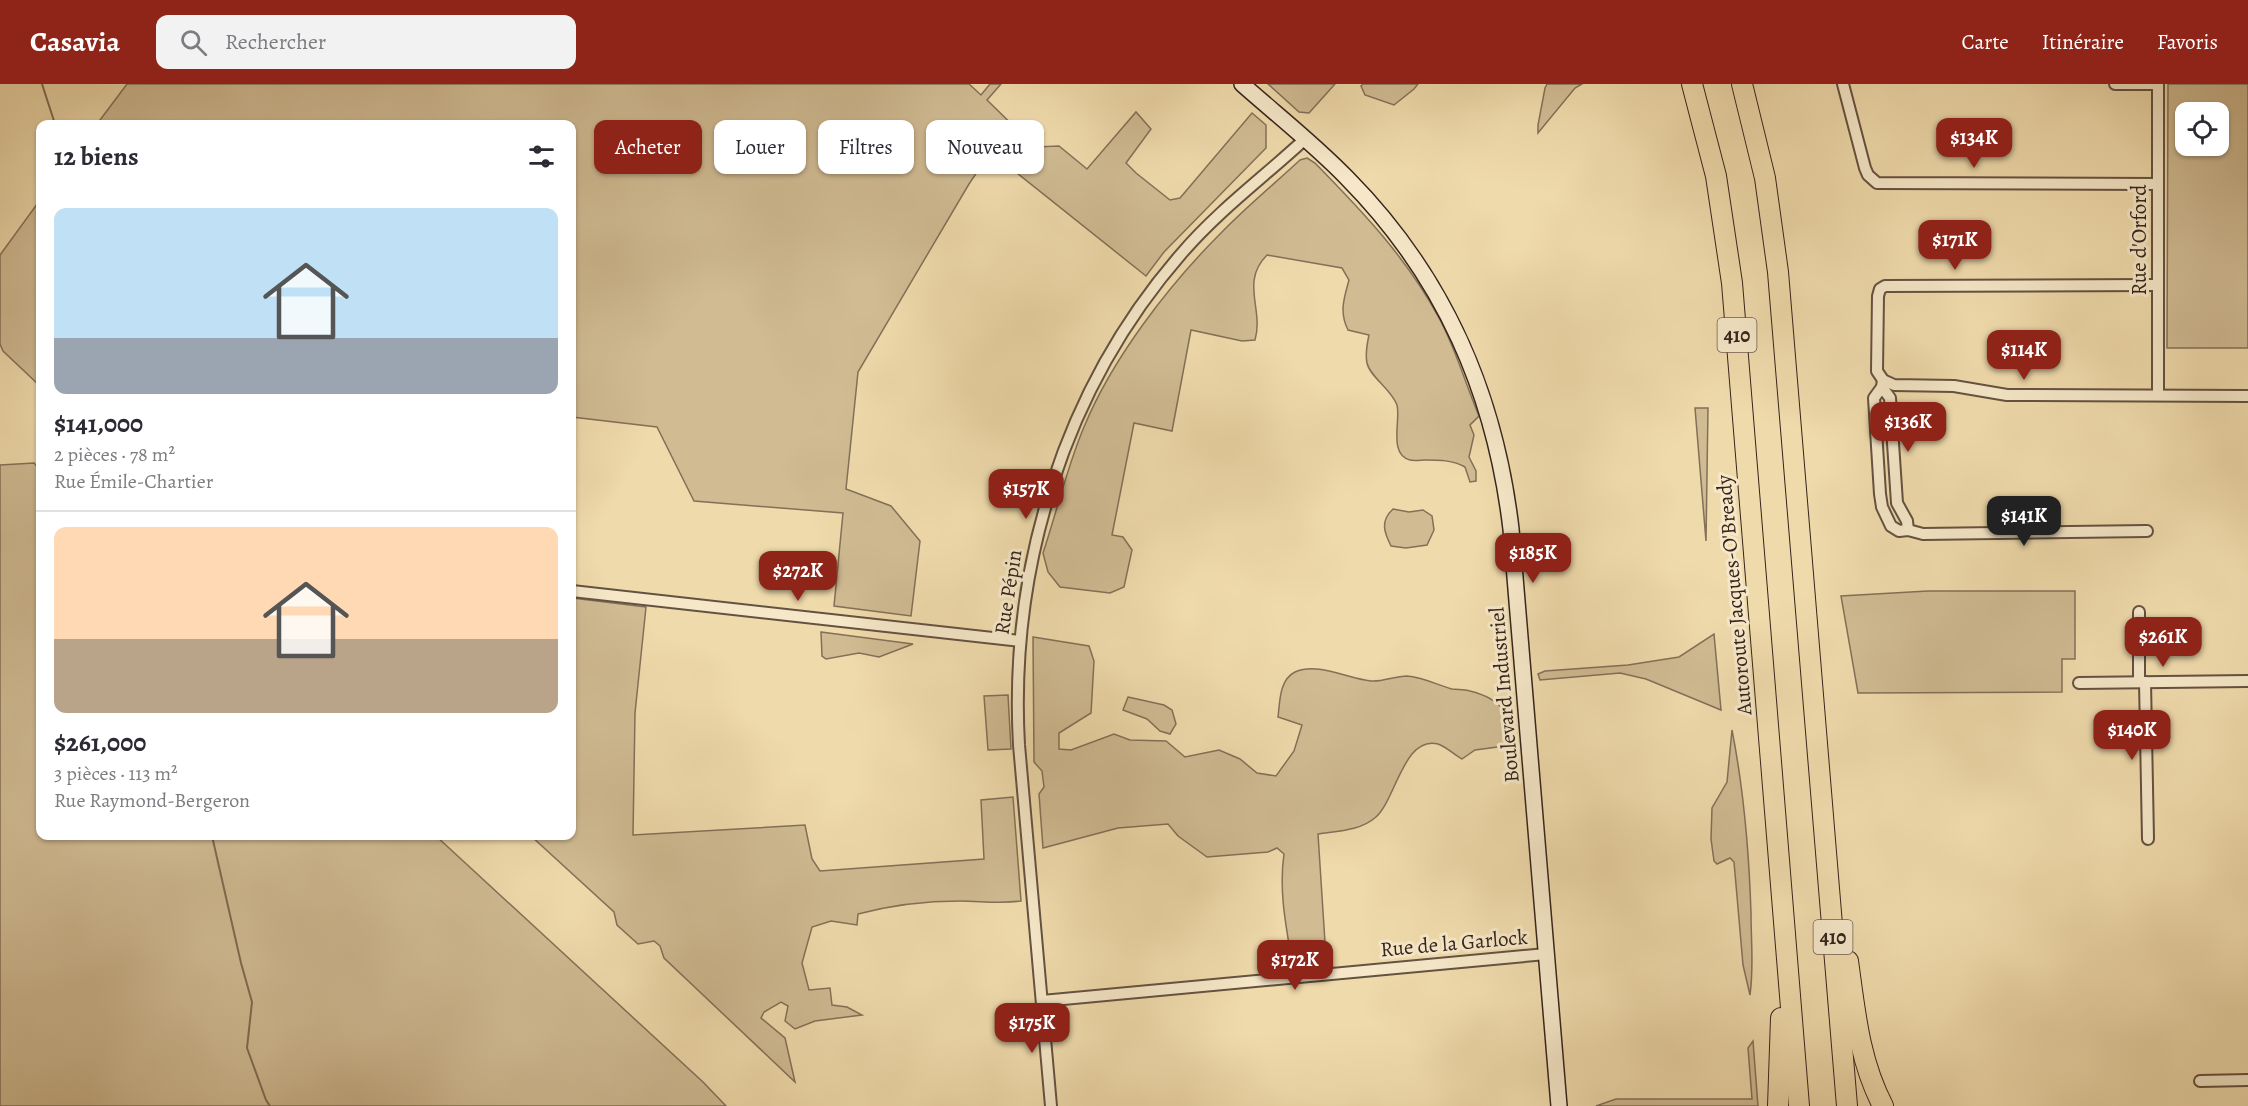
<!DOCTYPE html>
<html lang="fr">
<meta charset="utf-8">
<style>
:root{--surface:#fff;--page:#f2f2f3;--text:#2b2b33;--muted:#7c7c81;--line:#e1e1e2;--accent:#8f2418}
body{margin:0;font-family:Alegreya,serif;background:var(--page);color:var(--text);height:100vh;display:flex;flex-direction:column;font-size:22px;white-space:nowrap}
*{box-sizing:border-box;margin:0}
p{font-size:20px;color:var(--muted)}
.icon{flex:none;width:33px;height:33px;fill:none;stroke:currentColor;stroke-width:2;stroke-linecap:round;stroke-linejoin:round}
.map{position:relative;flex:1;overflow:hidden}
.side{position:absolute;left:36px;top:36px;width:540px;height:720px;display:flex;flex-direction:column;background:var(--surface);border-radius:12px;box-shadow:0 2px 4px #0004}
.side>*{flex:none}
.guide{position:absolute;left:594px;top:36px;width:570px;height:54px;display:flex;gap:12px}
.fabs{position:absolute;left:2175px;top:18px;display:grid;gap:12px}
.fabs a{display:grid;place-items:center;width:54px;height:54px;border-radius:12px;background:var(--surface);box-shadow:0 2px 4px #0004;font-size:30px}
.price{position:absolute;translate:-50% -51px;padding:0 14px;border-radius:12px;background:var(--accent);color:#fff;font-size:20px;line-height:39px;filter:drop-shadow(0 2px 3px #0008)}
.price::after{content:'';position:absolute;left:50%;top:36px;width:18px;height:14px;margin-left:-9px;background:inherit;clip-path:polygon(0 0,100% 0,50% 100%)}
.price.selected{background:#222;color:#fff}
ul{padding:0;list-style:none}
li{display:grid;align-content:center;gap:12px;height:318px;padding:0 18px}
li+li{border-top:2px solid var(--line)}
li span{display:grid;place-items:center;height:186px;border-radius:12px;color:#555}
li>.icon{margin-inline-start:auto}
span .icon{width:108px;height:108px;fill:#fffc;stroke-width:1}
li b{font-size:26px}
h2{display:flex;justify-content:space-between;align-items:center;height:72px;padding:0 18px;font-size:26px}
.chip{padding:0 21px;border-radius:12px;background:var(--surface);box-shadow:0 2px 4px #0004;font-size:21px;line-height:54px}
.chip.selected{background:var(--accent);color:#fff}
header{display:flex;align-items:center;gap:36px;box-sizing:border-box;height:84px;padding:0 30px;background:var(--accent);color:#fff}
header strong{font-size:28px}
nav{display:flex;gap:33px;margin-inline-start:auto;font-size:21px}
.search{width:420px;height:54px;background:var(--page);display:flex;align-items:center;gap:15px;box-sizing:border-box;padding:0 21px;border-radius:12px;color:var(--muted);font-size:22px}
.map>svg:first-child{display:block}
.green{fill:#d0bb93;stroke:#837058;stroke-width:1.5;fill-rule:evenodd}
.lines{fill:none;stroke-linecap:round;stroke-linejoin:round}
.stream{stroke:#7f6c54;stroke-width:2}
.street-casing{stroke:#645240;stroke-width:14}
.secondary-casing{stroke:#36241c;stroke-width:18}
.highway-casing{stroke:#36241c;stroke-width:22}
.street{stroke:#f5e7c8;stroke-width:10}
.secondary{stroke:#f5e7c8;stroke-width:15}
.highway{stroke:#efdaab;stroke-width:20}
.labels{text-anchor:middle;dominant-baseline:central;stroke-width:6;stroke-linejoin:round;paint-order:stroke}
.shield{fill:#f5e7c8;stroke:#6f5e50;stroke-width:1.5}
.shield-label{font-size:20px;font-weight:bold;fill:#36241c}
.street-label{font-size:21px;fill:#36241c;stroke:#f5e7c8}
</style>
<header>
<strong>Casavia</strong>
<div class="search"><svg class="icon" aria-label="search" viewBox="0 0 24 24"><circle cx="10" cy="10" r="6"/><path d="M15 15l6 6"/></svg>Rechercher</div>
<nav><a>Carte</a><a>Itinéraire</a><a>Favoris</a></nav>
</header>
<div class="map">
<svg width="2248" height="1022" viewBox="0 0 2248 1022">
<rect width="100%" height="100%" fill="#efdaab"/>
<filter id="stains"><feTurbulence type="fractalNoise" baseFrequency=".00333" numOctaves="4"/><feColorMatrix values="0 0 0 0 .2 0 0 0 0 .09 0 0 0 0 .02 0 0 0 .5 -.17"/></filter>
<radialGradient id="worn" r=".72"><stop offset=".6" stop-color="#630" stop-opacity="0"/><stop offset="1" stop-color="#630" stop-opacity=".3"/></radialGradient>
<!-- green -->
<g class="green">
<polygon points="127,0 969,0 981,11 990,0 1001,0 987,16 1035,63 1059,62 1087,85 1136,28 1151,45 1126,79 1136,89 1170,116 1180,114 1252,29 1266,41 1266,64 1164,168 1146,192 997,73 983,79 969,100 858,288 846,405 891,422 920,457 911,532 834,522 843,429 694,417 657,343 572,333 572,40 97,40"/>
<polygon points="1268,0 1335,0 1309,29 1299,28"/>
<polygon points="1363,0 1418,0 1414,5 1394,21 1365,11 1361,2"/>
<polygon points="1547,0 1582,0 1575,4 1538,49 1538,41 1545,4"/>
<path d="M2168 0H2248V264H2167ZM2186 28H2218V62H2186Z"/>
<path d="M1307 74 1315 79C1362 127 1407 174 1439 234 1456 265 1465 299 1479 332L1470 341 1474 351 1469 373 1476 387V397L1470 398 1465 383C1453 376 1439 376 1425 376 1421 376 1414 377 1410 376 1388 370 1401 336 1397 321 1391 305 1370 293 1367 279 1365 270 1367 260 1369 251L1348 246C1339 228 1344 214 1349 196L1342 184 1267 171C1240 198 1264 225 1255 256L1242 257 1191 246 1172 347 1134 339 1112 451 1123 453 1132 466 1124 503 1110 509 1060 503 1048 488 1043 469C1057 427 1067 383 1084 343 1112 275 1168 202 1220 150 1245 124 1273 101 1300 76Z"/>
<polygon points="40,116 40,302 3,267 0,260 0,171"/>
<polygon points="1695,324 1708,324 1706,457"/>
<polygon points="34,379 40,385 40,752 436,752 703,998 726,1022 0,1022 0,381"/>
<path d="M1393 425 1409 428 1423 426 1432 432 1434 446 1427 461 1406 464 1391 462C1384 448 1380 437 1393 425Z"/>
<polygon points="1928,507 2075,507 2075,575 2062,575 2062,608 1858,609 1841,512"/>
<path d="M572 514 646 523 635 629 633 751 805 741 812 775 820 787 984 775 981 716 1013 713 1021 817C1000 820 981 817 960 817 925 817 892 821 858 830L857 841 831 837 812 843 802 879 809 906 830 904 832 921 847 923 862 931 815 937 795 945 785 937 788 922 781 918 764 928 761 934 785 954 795 998 664 874 660 862 654 857 638 860 617 841 614 828 531 752H572Z"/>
<polygon points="821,548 913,560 879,573 859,569 826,575 822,572"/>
<polygon points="1714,550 1721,626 1646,595 1620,589 1540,596 1538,590 1545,587 1628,581 1679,573"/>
<path d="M1033 553 1089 562 1094 577 1091 629 1059 649V665L1071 666 1114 650 1130 656 1166 657 1185 673 1219 666 1240 675 1257 689 1276 692 1294 667 1302 641 1278 633C1280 618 1279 596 1295 588 1318 578 1346 594 1371 597 1383 598 1395 592 1407 592 1423 593 1437 601 1452 605 1458 606 1464 605 1470 607 1498 614 1520 632 1505 662L1475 666 1462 675C1454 671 1447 663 1438 660 1404 651 1396 715 1376 733 1360 747 1338 747 1318 750L1326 874 1291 872C1285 837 1279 804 1284 770L1277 764 1268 768 1207 773 1178 752 1168 740 1118 744 1043 764 1039 710 1044 703 1042 687 1034 678Z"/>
<polygon points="1008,611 1011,665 988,666 984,612"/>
<polygon points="1128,613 1164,621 1172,626 1176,640 1170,650 1160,647 1147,635 1123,626"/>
<path d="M1732 646C1744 707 1749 767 1751 829 1751 858 1754 882 1750 911L1743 881 1734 778 1730 774 1717 780 1714 777 1711 755 1712 724 1727 698Z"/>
<polygon points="1753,957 1758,1022 1596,1022 1616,1015 1752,1015 1748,964"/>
</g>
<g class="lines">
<!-- stream -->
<g class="stream">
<polyline points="42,0 55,40"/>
<polyline points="212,752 241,879 252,918 247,964 266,1016 270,1022"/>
</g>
<defs>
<g id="street">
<polyline points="1843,0 1865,84 1868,91 1877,99 2158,100"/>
<polyline points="2115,0 2158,0"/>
<polyline points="2158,201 1885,202 1880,205 1878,212 1877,287 1883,296 1894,301 1954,302 2007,311 2248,312"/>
<polyline points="1883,296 1882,303 1874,314 1880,410 1882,423 1891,442 1899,447 1908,446 1923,450 2147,447"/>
<polyline points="1882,303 1890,314 1897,419 1907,437 1908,446"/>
<polyline points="2158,311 2158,0"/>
<polyline points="572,507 1020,557"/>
<polyline points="2139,528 2139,598"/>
<polyline points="2145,598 2148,755"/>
<polyline points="2079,599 2248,597"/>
<polyline points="1042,917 1546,870"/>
<polyline points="2200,997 2248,996"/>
<path d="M1051 1022 1019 661C1009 484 1064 304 1182 169 1219 126 1264 93 1305 55"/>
</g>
<path id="secondary" d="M1242 0C1277 31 1314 60 1347 94 1444 192 1495 309 1511 445L1559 1022"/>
<g id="highway">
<polyline points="1692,0 1716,92 1732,199 1799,1022"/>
<polyline points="1742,0 1765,94 1778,188 1847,1022"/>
<path d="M1848 877C1855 927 1859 976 1883 1022"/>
<polyline points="1778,1022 1781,934"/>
</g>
</defs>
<!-- street casing -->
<use href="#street" class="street-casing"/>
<!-- secondary casing -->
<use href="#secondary" class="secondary-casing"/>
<!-- highway casing -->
<use href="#highway" class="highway-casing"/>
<!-- street -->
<use href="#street" class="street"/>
<!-- secondary -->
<use href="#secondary" class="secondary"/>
<!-- highway -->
<use href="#highway" class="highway"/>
</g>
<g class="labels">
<!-- shield labels -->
<g class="shield">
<rect x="1717.5" y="234" width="39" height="34" rx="4.5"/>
<rect x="1813.5" y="836" width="39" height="34" rx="4.5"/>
</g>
<g class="shield-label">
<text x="1737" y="251">410</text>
<text x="1833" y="853">410</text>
</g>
<!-- street labels -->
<g class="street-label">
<text transform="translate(2139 156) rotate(-90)">Rue d'Orford</text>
<text transform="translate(1008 508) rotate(-81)">Rue Pépin</text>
<text transform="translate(1734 511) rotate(-95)">Autoroute Jacques-O'Bready</text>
<text transform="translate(1504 611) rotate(-95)">Boulevard Industriel</text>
<text transform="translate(1454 859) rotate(-5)">Rue de la Garlock</text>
</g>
</g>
<rect width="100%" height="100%" filter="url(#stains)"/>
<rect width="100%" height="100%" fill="url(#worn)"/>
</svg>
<div class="fabs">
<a><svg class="icon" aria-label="locate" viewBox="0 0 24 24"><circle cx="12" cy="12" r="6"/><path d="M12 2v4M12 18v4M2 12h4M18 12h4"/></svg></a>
</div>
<b class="price" style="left:1974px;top:85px">$134K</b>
<b class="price" style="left:1955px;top:187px">$171K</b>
<b class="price" style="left:2024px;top:297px">$114K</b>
<b class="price" style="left:1908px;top:369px">$136K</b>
<b class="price" style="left:1026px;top:436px">$157K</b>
<b class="price selected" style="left:2024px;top:463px">$141K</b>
<b class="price" style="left:1533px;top:500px">$185K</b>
<b class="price" style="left:798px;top:518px">$272K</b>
<b class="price" style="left:2163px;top:584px">$261K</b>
<b class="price" style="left:2132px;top:677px">$140K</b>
<b class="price" style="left:1295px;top:907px">$172K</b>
<b class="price" style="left:1032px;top:970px">$175K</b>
<div class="guide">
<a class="chip selected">Acheter</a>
<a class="chip">Louer</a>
<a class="chip">Filtres</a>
<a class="chip">Nouveau</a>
</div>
<section class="side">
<h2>12 biens<svg class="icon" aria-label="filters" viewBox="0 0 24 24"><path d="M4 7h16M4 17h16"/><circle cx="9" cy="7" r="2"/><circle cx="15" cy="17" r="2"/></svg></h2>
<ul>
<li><span style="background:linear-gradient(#bfe0f5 70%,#9aa5b1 0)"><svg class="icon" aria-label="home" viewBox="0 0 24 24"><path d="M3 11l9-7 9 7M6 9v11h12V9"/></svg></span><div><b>$141,000</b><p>2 pièces · 78 m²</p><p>Rue Émile-Chartier</p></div></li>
<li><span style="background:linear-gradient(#ffd9b3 60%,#b9a48a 0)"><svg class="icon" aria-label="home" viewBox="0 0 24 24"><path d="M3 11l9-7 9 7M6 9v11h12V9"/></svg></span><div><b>$261,000</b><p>3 pièces · 113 m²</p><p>Rue Raymond-Bergeron</p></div></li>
</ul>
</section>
</div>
